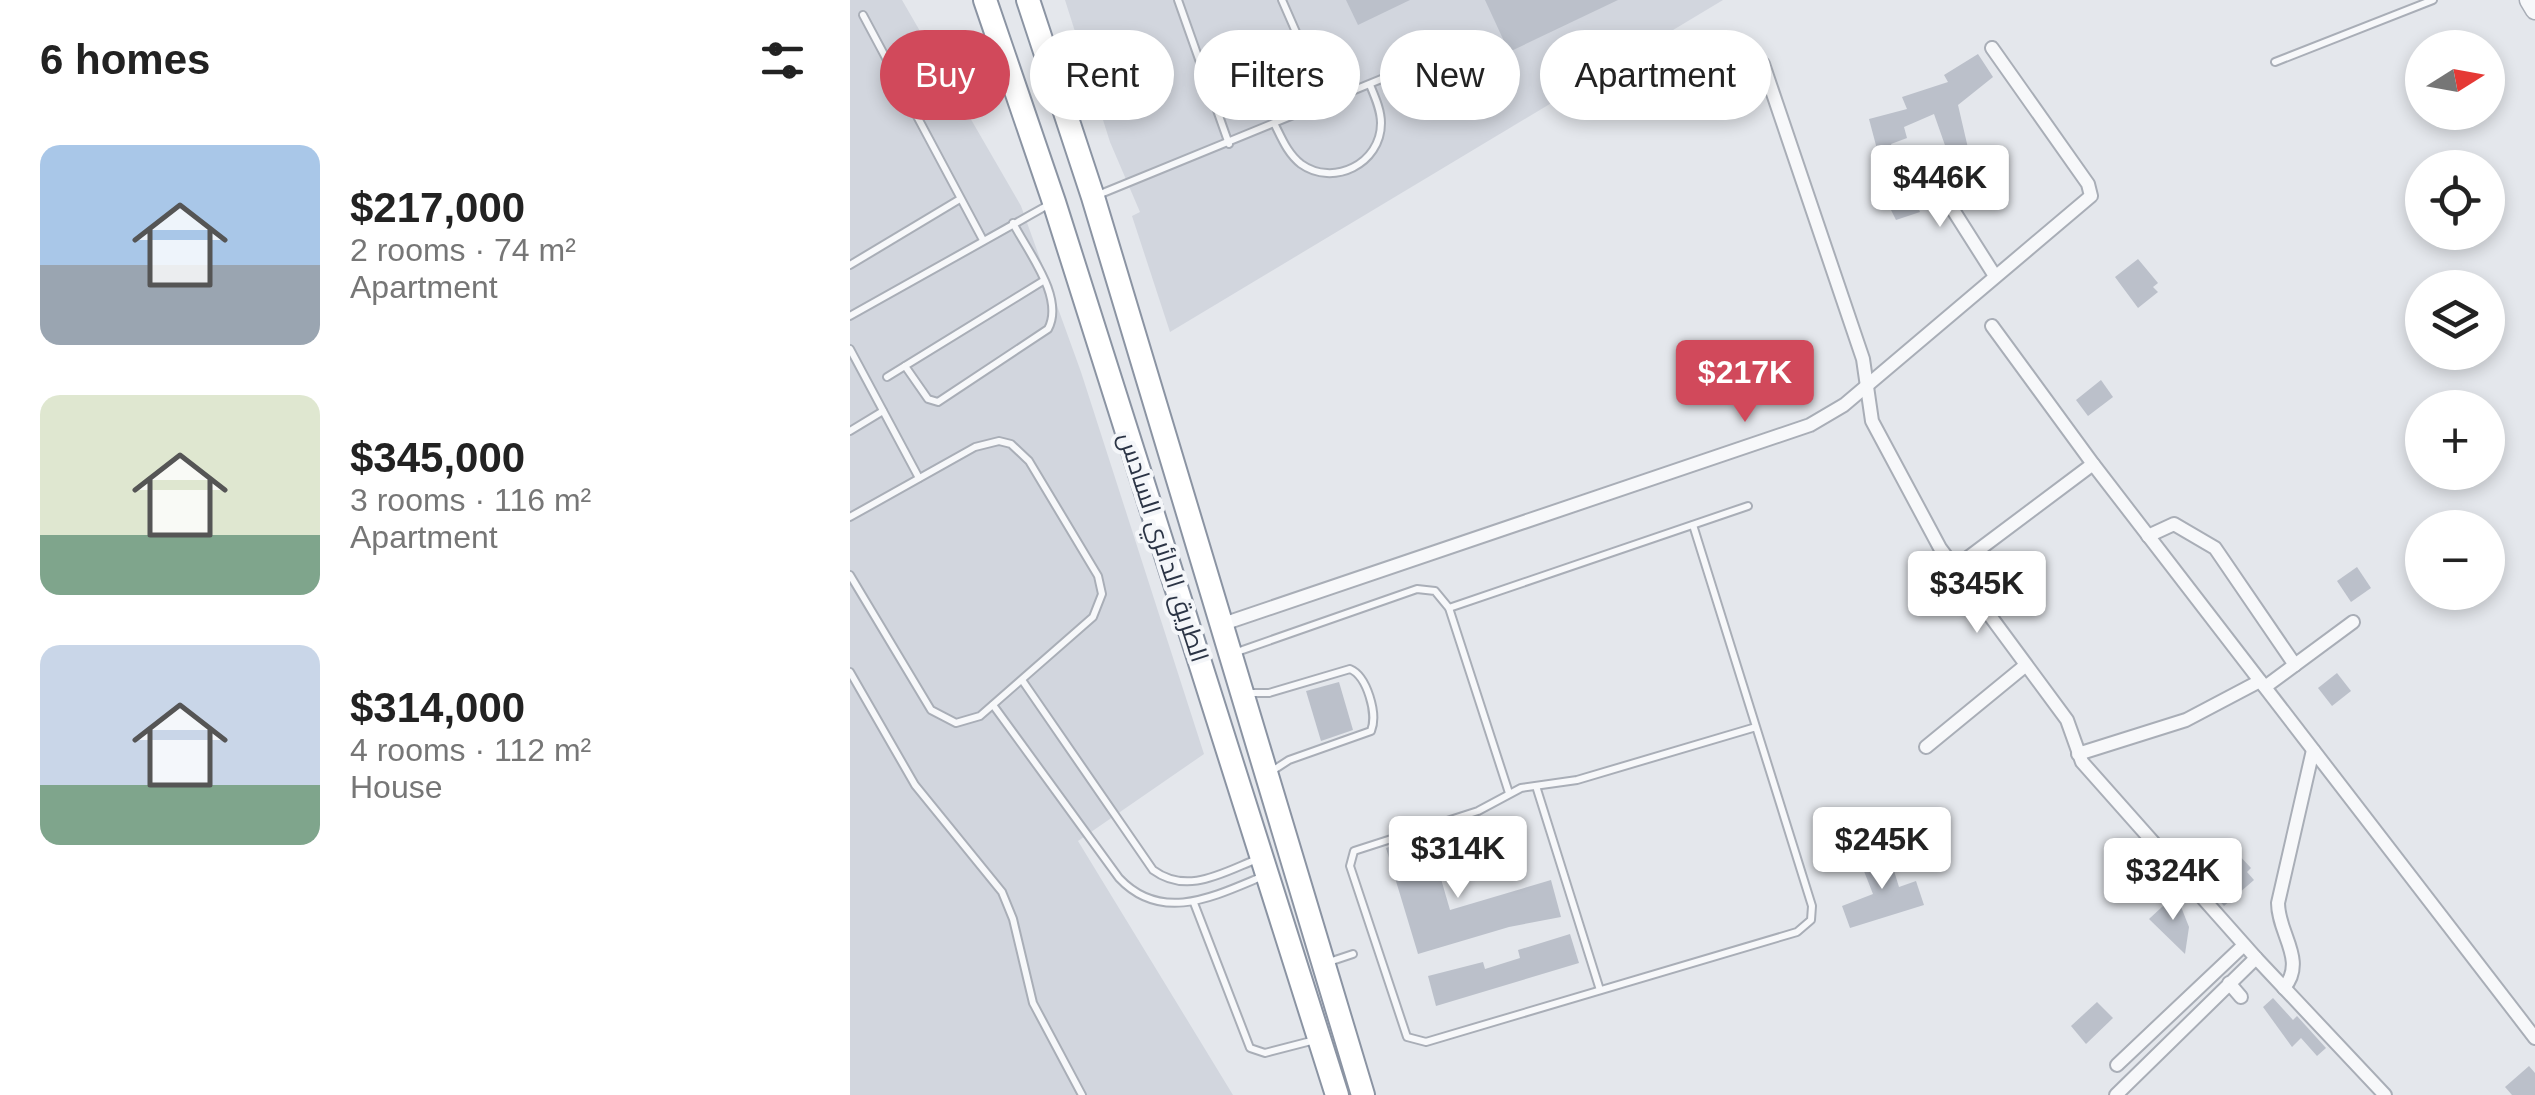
<!DOCTYPE html>
<meta charset="utf-8">
<style>
:root{--surface:#fff;--page:#f6f6f6;--text:#222;--muted:#767676;--accent:#d1495b}
body{margin:0;font-family:Helvetica,Cairo,sans-serif;background:var(--page);color:var(--text);height:100vh;display:flex;flex-direction:column;font-size:38px;white-space:nowrap}
*{box-sizing:border-box;margin:0}
p{font-size:32px;color:var(--muted)}
.icon{flex:none;width:55px;height:55px;fill:none;stroke:currentColor;stroke-width:2;stroke-linecap:round;stroke-linejoin:round}
.map{position:relative;flex:1;overflow:hidden}
.drawer{display:flex;flex-direction:column;background:var(--surface);width:850px}
.drawer>*{flex:none}
.hud{position:absolute;left:30px;top:30px;width:950px;height:90px;display:flex;gap:20px}
.needle{width:65px;rotate:79deg}
.fabs{position:absolute;left:1555px;top:30px;display:grid;gap:20px}
.fabs a{display:grid;place-items:center;width:100px;height:100px;border-radius:50%;background:var(--surface);box-shadow:0 5px 15px #0003;font-size:50px}
.price{position:absolute;translate:-50% -85px;padding:0 22px;border-radius:10px;background:#fff;color:#222;font-size:32px;line-height:65px;filter:drop-shadow(0 2px 5px #0008)}
.price::after{content:'';position:absolute;left:50%;top:60px;width:30px;height:22px;margin-left:-15px;background:inherit;clip-path:polygon(0 0,100% 0,50% 100%)}
.price.selected{background:var(--accent);color:#fff}
ul{padding:0;list-style:none}
li{display:flex;align-items:center;gap:30px;height:250px;padding:0 40px}
li span{display:grid;place-items:center;flex:none;width:280px;height:200px;border-radius:20px;color:#555}
li>.icon{margin-inline-start:auto}
span .icon{width:120px;height:120px;fill:#fffc;stroke-width:1}
li b{font-size:42px}
h2{display:flex;justify-content:space-between;align-items:center;height:120px;padding:0 40px;font-size:42px}
.tag{padding:0 35px;border-radius:45px;background:var(--surface);box-shadow:0 5px 15px #0003;font-size:35px;line-height:90px}
.tag.selected{background:var(--accent);color:#fff}
main{display:flex;flex:1;min-height:0}
.map>svg:first-child{display:block}
.built{fill:#d2d6de}
.building{fill:#bbc0ca}
.lines{fill:none;stroke-linecap:round;stroke-linejoin:round}
.service-casing{stroke:#a9aeb7;stroke-width:10}
.minor-casing{stroke:#a9aeb7;stroke-width:16}
.tertiary-casing{stroke:#a9aeb7;stroke-width:21}
.trunk-casing{stroke:#8b94a3;stroke-width:26}
.service{stroke:#f7f8fa;stroke-width:6}
.minor{stroke:#f7f8fa;stroke-width:12}
.tertiary{stroke:#f7f8fa;stroke-width:18}
.trunk{stroke:#fff;stroke-width:22}
.labels{text-anchor:middle;dominant-baseline:central;stroke-width:8;stroke-linejoin:round;paint-order:stroke}
.street-label{font-size:25px;fill:#2b3445;stroke:#f4f6f9}
</style>
<main>
<section class="drawer">
<h2>6 homes<svg class="icon" aria-label="filters" viewBox="0 0 24 24"><path d="M4 7h16M4 17h16"/><circle cx="9" cy="7" r="2"/><circle cx="15" cy="17" r="2"/></svg></h2>
<ul>
<li><span style="background:linear-gradient(#a9c7e8 60%,#9aa5b1 0)"><svg class="icon" aria-label="home" viewBox="0 0 24 24"><path d="M3 11l9-7 9 7M6 9v11h12V9"/></svg></span><div><b>$217,000</b><p>2 rooms · 74 m²</p><p>Apartment</p></div></li>
<li><span style="background:linear-gradient(#dfe7d0 70%,#7fa58c 0)"><svg class="icon" aria-label="home" viewBox="0 0 24 24"><path d="M3 11l9-7 9 7M6 9v11h12V9"/></svg></span><div><b>$345,000</b><p>3 rooms · 116 m²</p><p>Apartment</p></div></li>
<li><span style="background:linear-gradient(#c9d6e8 70%,#7fa58c 0)"><svg class="icon" aria-label="home" viewBox="0 0 24 24"><path d="M3 11l9-7 9 7M6 9v11h12V9"/></svg></span><div><b>$314,000</b><p>4 rooms · 112 m²</p><p>House</p></div></li>
</ul>
</section>
<div class="map">
<svg width="1685" height="1095" viewBox="0 0 1685 1095">
<rect width="100%" height="100%" fill="#e4e7ec"/>
<!-- built -->
<g class="built">
<polygon points="0,0 52,0 171,206 231,372 354,754 228,841 383,1095 0,1095"/>
<polygon points="215,0 873,0 320,332 282,216 290,212 260,142"/>
</g>
<!-- building -->
<g class="building">
<polygon points="496,0 560,0 508,25"/>
<polygon points="635,0 768,0 659,52"/>
<polygon points="1128,54 1143,77 1108,105 1118,148 1123,146 1133,179 1110,188 1084,114 1054,127 1057,138 1041,144 1070,212 1046,220 1029,186 1021,154 1028,153 1019,119 1057,109 1052,97 1098,82 1094,75"/>
<polygon points="1288,259 1308,283 1303,287 1308,292 1288,308 1265,277"/>
<polygon points="1251,380 1263,397 1238,416 1226,400"/>
<polygon points="1507,567 1521,588 1501,602 1487,581"/>
<polygon points="1487,673 1501,691 1482,706 1468,688"/>
<polygon points="489,682 503,730 471,741 456,691"/>
<polygon points="578,834 600,910 701,880 711,917 659,927 568,954 536,848"/>
<polygon points="1037,848 1049,887 1066,881 1074,905 1000,928 992,906 1023,894 1008,856"/>
<polygon points="1386,852 1401,868 1397,872 1404,880 1374,906 1352,882"/>
<polygon points="1326,894 1339,927 1335,954 1299,919"/>
<polygon points="720,934 729,963 586,1006 578,976 633,962 635,969 670,958 668,950"/>
<polygon points="1423,998 1443,1020 1447,1016 1476,1048 1467,1056 1451,1038 1442,1047 1413,1007"/>
<polygon points="1247,1002 1263,1018 1236,1044 1221,1026"/>
<polygon points="1679,1066 1685,1073 1685,1095 1662,1095 1655,1087"/>
</g>
<g class="lines">
<defs>
<g id="service">
<polyline points="328,0 379,144"/>
<polyline points="432,0 477,103"/>
<polyline points="13,15 133,240"/>
<polyline points="1425,62 1583,0"/>
<path d="M425 125C432 139 438 154 451 164 483 187 531 164 531 123 531 110 525 97 520 85"/>
<polyline points="248,195 617,44"/>
<polyline points="0,265 110,199"/>
<polyline points="0,316 198,205"/>
<polyline points="0,349 69,478"/>
<path d="M55 366 78 399 88 402 198 329C215 298 178 252 163 223"/>
<polyline points="37,377 193,281"/>
<polyline points="0,431 33,411"/>
<polyline points="0,517 125,447 149,441 161,444 179,461 248,576 252,594 243,617 130,716 106,723 81,710 0,575"/>
<polyline points="843,525 962,906 961,920 947,932 576,1042 557,1037 500,866 504,851 628,811 671,788 727,780 906,727"/>
<polyline points="599,608 898,506"/>
<polyline points="384,653 567,589 585,591 599,608 659,793"/>
<polyline points="0,672 65,785 152,892 163,919 183,1003 232,1095"/>
<path d="M172 680 303 870C337 895 372 873 407 859"/>
<path d="M397 693H419L500 669C517 676 528 714 521 731L439 760 422 771"/>
<path d="M143 705 269 878C311 923 363 897 411 877"/>
<polyline points="686,786 750,990"/>
<polyline points="344,903 400,1048 415,1053 465,1040"/>
<polyline points="479,962 503,954"/>
</g>
<g id="minor">
<polyline points="913,64 1013,359 1022,421 1090,548 1217,720 1232,762 1406,958 1535,1095"/>
<polyline points="1072,161 1145,276"/>
<polyline points="1142,326 1243,464 1685,1038"/>
<polyline points="1298,536 1324,524 1365,548 1445,665"/>
<polyline points="1103,569 1243,464"/>
<polyline points="370,625 960,425 994,405 1241,196 1238,184 1142,48"/>
<polyline points="1415,687 1503,622"/>
<polyline points="1076,747 1176,665"/>
<polyline points="1228,754 1336,720 1410,681"/>
<polyline points="1379,983 1391,997"/>
<path d="M1434 988C1457 960 1428 934 1428 903L1463 750"/>
<polyline points="1267,1065 1394,945"/>
<polyline points="1266,1095 1406,958"/>
</g>
<polyline id="tertiary" points="1679,0 1685,10"/>
<g id="trunk">
<polyline points="135,0 204,202 487,1095"/>
<polyline points="178,0 243,197 513,1095"/>
</g>
</defs>
<!-- service casing -->
<use href="#service" class="service-casing"/>
<!-- minor casing -->
<use href="#minor" class="minor-casing"/>
<!-- tertiary casing -->
<use href="#tertiary" class="tertiary-casing"/>
<!-- trunk casing -->
<use href="#trunk" class="trunk-casing"/>
<!-- service -->
<use href="#service" class="service"/>
<!-- minor -->
<use href="#minor" class="minor"/>
<!-- tertiary -->
<use href="#tertiary" class="tertiary"/>
<!-- trunk -->
<use href="#trunk" class="trunk"/>
</g>
<g class="labels">
<!-- street labels -->
<g class="street-label">
<text transform="translate(314 547) rotate(72)">الطريق الدائري السادس</text>
</g>
</g>
</svg>
<div class="fabs">
<a><svg class="needle" viewBox="-14 -14 28 28"><path d="M0-13l5 13h-10z" fill="#e53935"/><path d="M0 13l5-13h-10z" fill="#767676"/></svg></a>
<a><svg class="icon" aria-label="locate" viewBox="0 0 24 24"><circle cx="12" cy="12" r="6"/><path d="M12 2v4M12 18v4M2 12h4M18 12h4"/></svg></a>
<a><svg class="icon" aria-label="layers" viewBox="0 0 24 24"><path d="M12 4l9 5-9 5-9-5zM3 14l9 5 9-5"/></svg></a>
<a>+</a>
<a>−</a>
</div>
<b class="price" style="left:1090px;top:230px">$446K</b>
<b class="price selected" style="left:895px;top:425px">$217K</b>
<b class="price" style="left:1127px;top:636px">$345K</b>
<b class="price" style="left:1032px;top:892px">$245K</b>
<b class="price" style="left:608px;top:901px">$314K</b>
<b class="price" style="left:1323px;top:923px">$324K</b>
<div class="hud">
<a class="tag selected">Buy</a>
<a class="tag">Rent</a>
<a class="tag">Filters</a>
<a class="tag">New</a>
<a class="tag">Apartment</a>
</div>
</div>
</main>
